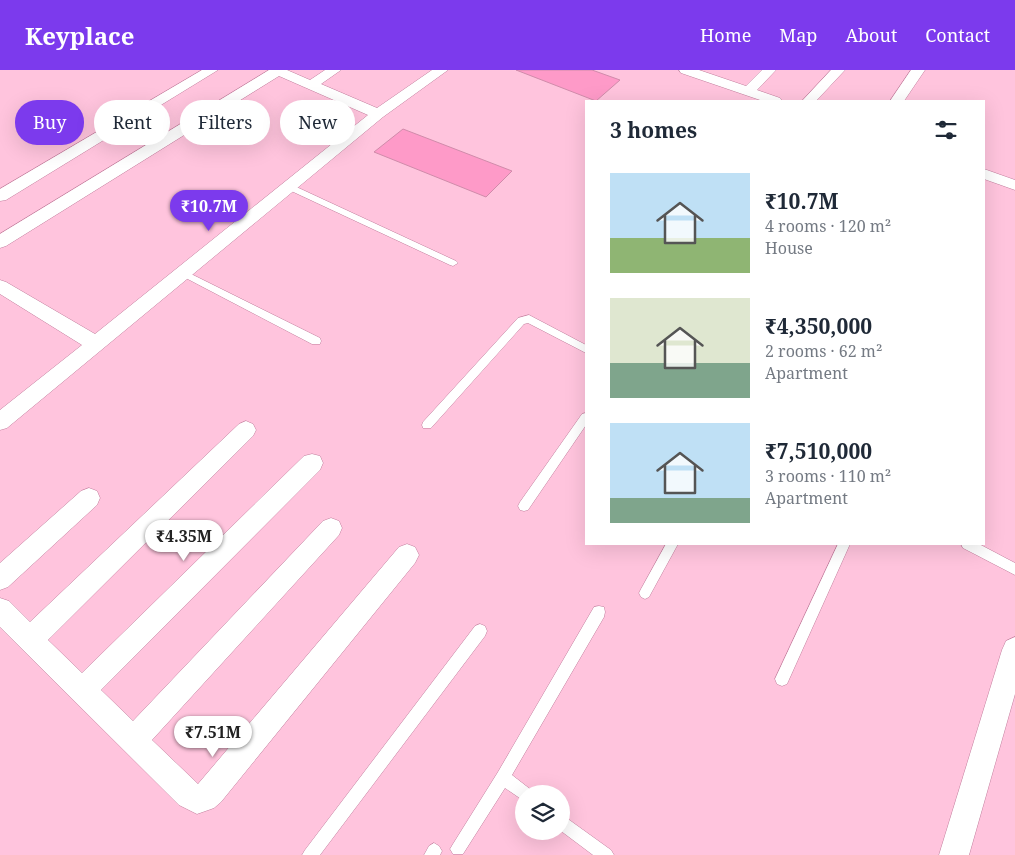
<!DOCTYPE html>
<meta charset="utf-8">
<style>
:root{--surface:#fff;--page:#f6f6f7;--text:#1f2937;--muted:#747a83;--accent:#7c3aed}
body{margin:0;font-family:"Noto Serif",serif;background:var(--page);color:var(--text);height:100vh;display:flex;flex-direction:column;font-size:19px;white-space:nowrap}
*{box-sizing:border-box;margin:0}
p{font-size:16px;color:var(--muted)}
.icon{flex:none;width:28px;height:28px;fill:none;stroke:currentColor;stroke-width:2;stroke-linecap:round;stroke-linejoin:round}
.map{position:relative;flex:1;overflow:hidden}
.details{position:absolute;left:585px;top:30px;width:400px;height:445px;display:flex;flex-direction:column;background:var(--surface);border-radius:0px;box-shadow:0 5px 20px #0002}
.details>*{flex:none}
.hud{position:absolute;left:15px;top:30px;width:475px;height:45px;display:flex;gap:10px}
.controls{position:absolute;left:515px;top:715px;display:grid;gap:10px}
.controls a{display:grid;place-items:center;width:55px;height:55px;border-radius:50%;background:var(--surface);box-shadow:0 5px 20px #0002;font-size:25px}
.price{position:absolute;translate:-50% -42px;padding:0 11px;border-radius:18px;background:#fff;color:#222;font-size:16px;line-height:32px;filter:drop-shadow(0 1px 2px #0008)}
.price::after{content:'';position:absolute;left:50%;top:30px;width:15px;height:11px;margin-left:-8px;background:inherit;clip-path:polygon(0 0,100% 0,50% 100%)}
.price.current{background:var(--accent);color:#fff}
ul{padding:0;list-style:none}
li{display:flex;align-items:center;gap:15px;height:125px;padding:0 25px}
li span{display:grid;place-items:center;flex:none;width:140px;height:100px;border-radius:0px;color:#555}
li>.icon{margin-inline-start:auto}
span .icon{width:60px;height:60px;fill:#fffc;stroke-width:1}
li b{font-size:21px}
h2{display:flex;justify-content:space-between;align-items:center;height:60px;padding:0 25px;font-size:21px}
.tag{padding:0 18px;border-radius:22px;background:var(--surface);box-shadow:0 5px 20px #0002;font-size:18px;line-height:45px}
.tag.current{background:var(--accent);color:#fff}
header{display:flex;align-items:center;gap:30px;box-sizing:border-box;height:70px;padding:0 25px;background:var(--accent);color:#fff}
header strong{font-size:24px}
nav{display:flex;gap:28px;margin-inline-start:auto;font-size:18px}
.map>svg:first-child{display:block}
.building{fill:#fe9ac8;stroke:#d08baa}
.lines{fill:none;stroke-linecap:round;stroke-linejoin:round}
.service-casing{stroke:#c17d9c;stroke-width:1}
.minor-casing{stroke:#c17d9c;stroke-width:1}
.service{fill:#fff;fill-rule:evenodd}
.minor{fill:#fff;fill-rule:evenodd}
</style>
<header>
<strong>Keyplace</strong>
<nav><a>Home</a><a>Map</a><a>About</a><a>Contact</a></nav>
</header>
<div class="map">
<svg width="1015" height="785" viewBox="0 0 1015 785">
<rect width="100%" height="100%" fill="#ffc4dd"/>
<!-- building -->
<g class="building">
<polygon points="516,0 592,0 620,10 596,31"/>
<polygon points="403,59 512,101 486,127 374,82"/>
</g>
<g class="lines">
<defs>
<g id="service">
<polygon points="290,114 456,191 458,193 453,196 450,195 287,119 286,117"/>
<polygon points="183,200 320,268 321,271 320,274 312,274 180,205 178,203"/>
<polygon points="529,245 586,275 586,283 528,253 524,254 431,358 423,358 422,355 423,352 518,248"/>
<polygon points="586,343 586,355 528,440 524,441 520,440 518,436 520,432 582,344"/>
<polygon points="666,474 678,474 649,527 645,529 641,527 639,523 641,519"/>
<polygon points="838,474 850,474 787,614 782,616 777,614 775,609"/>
<polygon points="961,474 979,474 1015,493 1015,505 963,478"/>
<polygon points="599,536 604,537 605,542 604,547 512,705 530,719 532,724 524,724 524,731 505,718 463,784 453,784 450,779 453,774 498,702 594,537"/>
<polygon points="480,554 485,556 487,561 485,566 320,785 302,785 305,780 475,556"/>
<polygon points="561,744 611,780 614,785 593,785 561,761"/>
<polygon points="434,773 439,776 442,781 440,785 424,785 429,776"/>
</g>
<g id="minor">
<polygon points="202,0 218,0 6,130 0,131 0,119"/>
<polygon points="269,0 287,0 310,10 325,0 341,0 321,14 377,38 432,0 448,0 383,47 7,358 0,360 0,340 82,275 0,224 0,210 6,212 95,264 368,45 279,6 6,176 0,178 0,164"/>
<polygon points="679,0 699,0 746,16 762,0 776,0 757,20 780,28 782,31 763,31 681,3"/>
<polygon points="831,0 845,0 816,31 802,31"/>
<polygon points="911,0 925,0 904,31 890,31"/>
<polygon points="984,99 1015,110 1015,120 984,109"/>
<polygon points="246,351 253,354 256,360 253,366 48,570 82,603 304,386 312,384 320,386 323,393 320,400 101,620 133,651 323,451 331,448 339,451 342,458 339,465 152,670 198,714 399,477 407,474 415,477 419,485 415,493 221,732 214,738 197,744 179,735 0,557 0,528 9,531 30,552 239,354"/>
<polygon points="89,418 97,421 100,428 97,435 8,517 0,520 0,493 81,421"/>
<polygon points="1015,567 1015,624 969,785 939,785 1002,580 1006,571"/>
</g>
</defs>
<!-- service casing -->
<use href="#service" class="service-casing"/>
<!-- minor casing -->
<use href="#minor" class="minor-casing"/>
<!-- service -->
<use href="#service" class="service"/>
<!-- minor -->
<use href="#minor" class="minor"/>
</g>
</svg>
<div class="controls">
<a><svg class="icon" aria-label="layers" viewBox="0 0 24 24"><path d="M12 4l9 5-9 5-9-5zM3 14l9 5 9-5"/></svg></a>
</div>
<b class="price current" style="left:209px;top:162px">₹10.7M</b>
<b class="price" style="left:184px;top:492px">₹4.35M</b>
<b class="price" style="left:213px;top:688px">₹7.51M</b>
<div class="hud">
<a class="tag current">Buy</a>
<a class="tag">Rent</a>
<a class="tag">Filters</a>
<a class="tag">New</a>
</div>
<section class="details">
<h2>3 homes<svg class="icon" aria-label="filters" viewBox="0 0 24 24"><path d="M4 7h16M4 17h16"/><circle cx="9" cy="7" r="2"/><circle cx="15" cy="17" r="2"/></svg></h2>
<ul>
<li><span style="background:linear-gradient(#bfe0f5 65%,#8fb573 0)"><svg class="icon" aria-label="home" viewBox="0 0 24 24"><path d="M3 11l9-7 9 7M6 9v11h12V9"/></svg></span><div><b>₹10.7M</b><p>4 rooms · 120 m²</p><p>House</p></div></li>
<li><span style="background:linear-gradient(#dfe7d0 65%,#7fa58c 0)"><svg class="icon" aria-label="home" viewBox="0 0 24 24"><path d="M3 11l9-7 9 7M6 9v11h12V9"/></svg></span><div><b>₹4,350,000</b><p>2 rooms · 62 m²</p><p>Apartment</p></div></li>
<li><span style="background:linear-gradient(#bfe0f5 75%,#7fa58c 0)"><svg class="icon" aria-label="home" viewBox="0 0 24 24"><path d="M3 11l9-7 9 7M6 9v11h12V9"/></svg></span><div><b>₹7,510,000</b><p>3 rooms · 110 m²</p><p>Apartment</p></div></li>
</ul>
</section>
</div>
